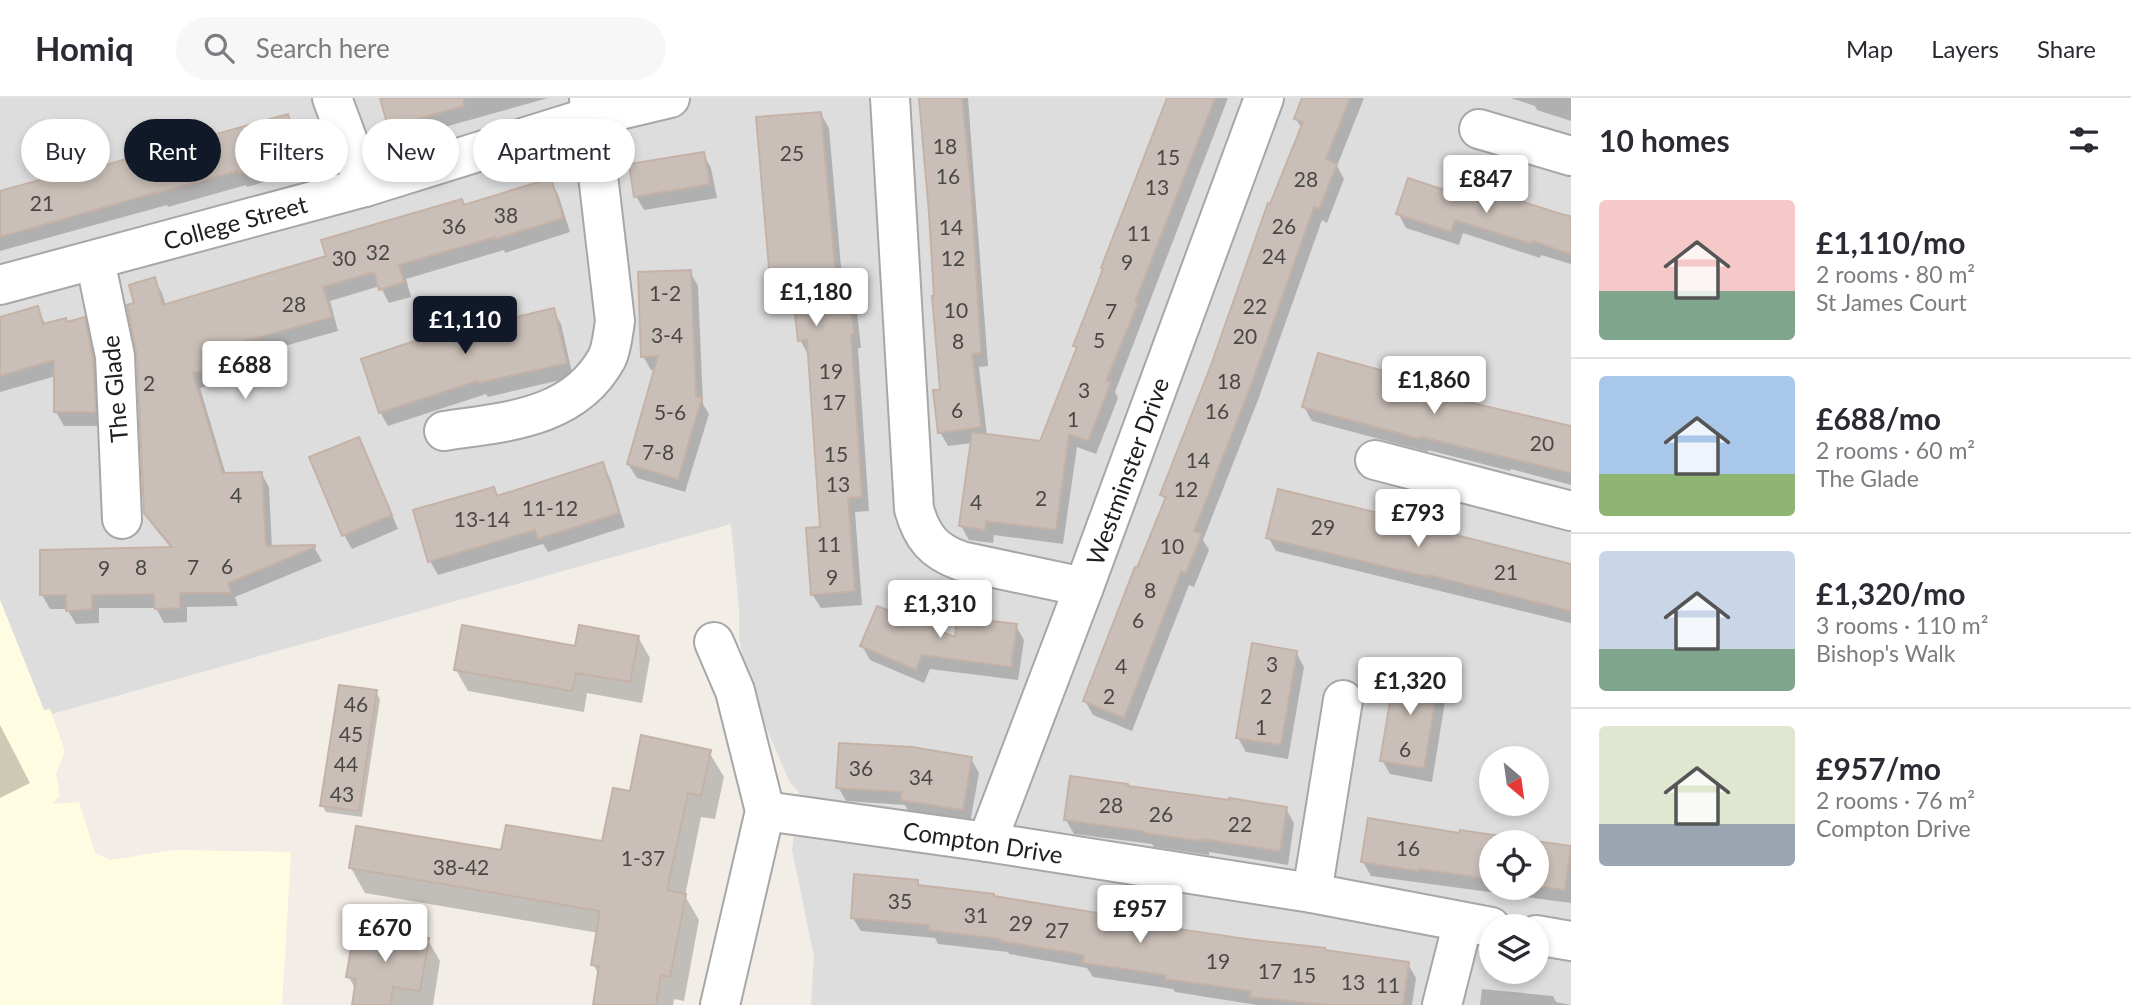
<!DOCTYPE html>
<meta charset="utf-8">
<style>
:root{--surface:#fff;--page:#f7f7f7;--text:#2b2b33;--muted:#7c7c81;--line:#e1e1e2;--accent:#111827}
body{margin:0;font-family:Lato,sans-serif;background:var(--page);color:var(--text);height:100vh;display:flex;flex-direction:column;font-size:26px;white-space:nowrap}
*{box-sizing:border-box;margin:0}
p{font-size:23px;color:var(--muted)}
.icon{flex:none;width:38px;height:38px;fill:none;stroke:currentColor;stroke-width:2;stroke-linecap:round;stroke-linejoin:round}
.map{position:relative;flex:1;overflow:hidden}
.sheet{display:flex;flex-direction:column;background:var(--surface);width:560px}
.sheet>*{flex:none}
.hud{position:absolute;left:21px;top:21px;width:665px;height:63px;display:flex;gap:14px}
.needle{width:46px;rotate:151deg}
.controls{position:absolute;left:1479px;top:648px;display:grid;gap:14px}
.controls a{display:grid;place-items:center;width:70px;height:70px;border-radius:50%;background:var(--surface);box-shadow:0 4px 10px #0003;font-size:35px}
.price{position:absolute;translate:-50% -60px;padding:0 16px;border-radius:7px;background:#fff;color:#222;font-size:23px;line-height:46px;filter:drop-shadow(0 2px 4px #0008)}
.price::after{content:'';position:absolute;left:50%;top:42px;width:21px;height:16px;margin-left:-10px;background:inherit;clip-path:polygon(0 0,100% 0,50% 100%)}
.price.current{background:var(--accent);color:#fff}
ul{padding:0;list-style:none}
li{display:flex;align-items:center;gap:21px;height:175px;padding:0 28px}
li+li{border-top:2px solid var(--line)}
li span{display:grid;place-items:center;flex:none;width:196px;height:140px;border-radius:7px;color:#555}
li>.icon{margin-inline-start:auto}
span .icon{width:84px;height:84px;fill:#fffc;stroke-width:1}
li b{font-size:30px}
h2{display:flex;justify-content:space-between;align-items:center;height:84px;padding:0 28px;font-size:30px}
.chip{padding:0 24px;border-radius:32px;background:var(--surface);box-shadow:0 4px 10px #0003;font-size:24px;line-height:63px}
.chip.current{background:var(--accent);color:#fff}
header{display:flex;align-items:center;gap:42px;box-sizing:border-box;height:98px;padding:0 35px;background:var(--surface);border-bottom:2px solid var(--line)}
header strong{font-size:33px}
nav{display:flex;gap:38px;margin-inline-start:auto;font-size:24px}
.search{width:490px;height:63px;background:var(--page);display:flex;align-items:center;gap:18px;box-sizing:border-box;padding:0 24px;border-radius:38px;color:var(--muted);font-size:26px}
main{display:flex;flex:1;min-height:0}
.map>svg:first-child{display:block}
.residential{fill:#dedddd;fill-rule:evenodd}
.education{fill:#fffde1}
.shadow{fill:#0003}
.building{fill:#cabfb8;stroke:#c5b2a7;stroke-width:2}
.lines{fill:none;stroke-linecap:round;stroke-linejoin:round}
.minor-casing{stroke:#a7a7a7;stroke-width:42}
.minor{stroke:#fff;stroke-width:38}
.labels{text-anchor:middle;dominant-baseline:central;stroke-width:6;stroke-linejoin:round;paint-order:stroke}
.number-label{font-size:21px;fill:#4a4846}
.street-label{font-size:24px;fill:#202020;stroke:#fff}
</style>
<header>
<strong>Homiq</strong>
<div class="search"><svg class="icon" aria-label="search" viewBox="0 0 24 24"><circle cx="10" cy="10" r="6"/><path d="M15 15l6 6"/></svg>Search here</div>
<nav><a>Map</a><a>Layers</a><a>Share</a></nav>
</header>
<main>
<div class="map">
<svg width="1571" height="907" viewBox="0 0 1571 907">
<rect width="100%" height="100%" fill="#f2ede6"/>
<!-- residential -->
<path class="residential" d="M0 0H1571V907H811L814 858 792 752 799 694 790 685 750 592 739 539V510L731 426 52 616 50 612H44L0 502ZM1491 660H1536V705H1491ZM1491 744H1536V789H1491ZM1491 828H1536V873H1491Z"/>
<!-- education -->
<polygon class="education" points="0,502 44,612 50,611 65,653 56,675 60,698 52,706 79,704 95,755 110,762 174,752 291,754 282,907 0,907"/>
<!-- shadow -->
<g class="shadow">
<polygon points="382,0 548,0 398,42 390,28"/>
<polygon points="920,0 968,0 988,268 979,269 987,338 1041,345 1077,252 1075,248 1169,0 1228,0 1115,294 1118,300 1096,356 1077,349 1063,446 994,437 993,445 969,442 961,428 972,345 948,348 940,334 942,293"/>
<polygon points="1305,0 1364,0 1337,68 1344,81 1327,125 1322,122 1258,302 1203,442 1209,452 1194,489 1189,487 1132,633 1093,617 1085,603 1166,403 1162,397 1302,31 1296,21"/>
<polygon points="1511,0 1571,0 1571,23 1537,12 1535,8"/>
<polygon points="821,16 829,30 843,192 848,191 856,205 861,250 858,250 869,413 855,414 862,507 821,510 812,496 822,430 808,256 800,242 795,194 779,195 771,181"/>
<polygon points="288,18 296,32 307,72 247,89 246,87 168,109 167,107 0,153 0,95 55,82"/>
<polygon points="703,56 711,70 717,100 644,112 636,98"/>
<polygon points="550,82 558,96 570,134 505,155 504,152 406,181 411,199 389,205 380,188 330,203 338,233 224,265 229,281 200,290 226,377 261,375 269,389 272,450 314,449 322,463 235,499 238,508 187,509 187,524 164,525 156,510 99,510 99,525 76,526 67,511 50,511 42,497 172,451 154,429 145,414 136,206 154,181 162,195 166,208 329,159 464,109"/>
<polygon points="1486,107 1566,120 1567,116 1571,118 1571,166 1541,157 1540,160 1463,135 1459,147 1406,130 1398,115"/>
<polygon points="690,174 698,188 703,306 709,316 685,394 637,380 628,366 656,272 651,272 643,258"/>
<polygon points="499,207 508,223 553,212 561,226 573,279 488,299 486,296 388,328 380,314 473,225"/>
<polygon points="37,210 46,227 68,226 84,221 92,235 100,276 103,328 64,328 56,314 56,278 0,294 0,221"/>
<polygon points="1383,275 1390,288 1571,330 1571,387 1511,371 1510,373 1428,352 1428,354 1312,323 1304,309"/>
<polygon points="358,341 366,355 398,431 352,451 344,437"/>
<polygon points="602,366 610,380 625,429 548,454 543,446 438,477 430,463 494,391 499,399"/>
<polygon points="1440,432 1442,435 1571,468 1571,525 1276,453 1268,439"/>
<polygon points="1016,528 1024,542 1018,582 930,571 924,585 870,562 862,548 956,542"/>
<polygon points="638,539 650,560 642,605 587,595 584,614 468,593 456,572"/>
<polygon points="1296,554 1304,569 1288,661 1246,654 1238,640"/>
<polygon points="1439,577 1447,591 1432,684 1390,676 1382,662"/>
<polygon points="376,594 380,601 362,719 326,714 322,707"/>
<polygon points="0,627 30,685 0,700"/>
<polygon points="709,654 724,679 715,721 701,719 685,798 699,822 684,903 674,901 673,907 595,907 599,877 593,866 599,835 365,795 351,770 603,745 631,695"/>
<polygon points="971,661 979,675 970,725 910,716 905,707 846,703 838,689"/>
<polygon points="1129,690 1286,711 1294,725 1288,767 1209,754 1209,757 1154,749 1152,746 1074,736 1066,722"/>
<polygon points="1491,744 1491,789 1536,789 1536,745 1571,750 1571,805 1371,778 1363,764"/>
<polygon points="917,783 920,789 1157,826 1159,830 1408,866 1416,880 1412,907 1257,907 1175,894 1173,891 1093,879 1087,870 1009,856 1008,854 938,846 935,840 861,833 852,819"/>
<polygon points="428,842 440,863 433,907 354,907 356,892 348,878"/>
<polygon points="1482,891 1553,898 1556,904 1571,907 1480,907"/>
</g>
<!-- building -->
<g class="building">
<polygon points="380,0 463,0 464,8 388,29"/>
<polygon points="919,0 962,0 971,90 981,255 972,256 981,329 938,335 933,292 940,292 932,198 934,198 929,115"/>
<polygon points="1167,0 1215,0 1135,204 1138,205 1106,283 1111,284 1088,343 1069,336 1056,432 986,423 985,432 959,428 972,334 1040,343 1077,249 1073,248 1103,171 1101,170"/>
<polygon points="1302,0 1350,0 1326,61 1337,66 1319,111 1314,109 1251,287 1194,433 1202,436 1186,475 1181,473 1124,620 1083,603 1135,469 1137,470 1166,399 1160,397 1211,267 1268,105 1270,106 1303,24 1294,21"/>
<polygon points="821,14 837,191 848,189 854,236 851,236 862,399 848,400 855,493 811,497 806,430 820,429 807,242 798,243 791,180 770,182 756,19"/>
<polygon points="288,16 300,57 238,76 237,73 158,95 158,94 0,139 0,93 54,78 55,81"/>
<polygon points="704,54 710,86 634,99 629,66"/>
<polygon points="551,80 563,120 495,141 495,139 399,167 404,184 379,192 374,174 323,189 332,219 217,251 222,267 193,275 223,375 262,374 266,448 315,447 315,449 228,485 231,495 180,495 180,510 155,511 154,496 92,497 92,511 66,513 66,497 40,497 40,452 172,449 144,415 137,257 127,207 134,205 129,187 155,179 163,207 326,158 321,142 462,101 464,107"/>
<polygon points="1408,80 1484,105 1488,93 1571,119 1571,156 1533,143 1532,146 1455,122 1451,134 1396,116"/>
<polygon points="691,172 696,298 702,300 678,381 627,366 658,258 641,259 638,174"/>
<polygon points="500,205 504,222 554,210 567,265 478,285 477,283 379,315 361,261 471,224 468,212"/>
<polygon points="38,208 43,226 66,220 67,224 85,219 93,261 96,314 54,314 54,262 0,278 0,219"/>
<polygon points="1318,255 1384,273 1381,284 1571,328 1571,375 1421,339 1420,341 1302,309"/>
<polygon points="359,339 392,417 342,438 309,359"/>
<polygon points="603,364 619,415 538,441 535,432 428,464 413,412 494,389 497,398"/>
<polygon points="1278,391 1441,430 1440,433 1571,466 1571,513 1429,477 1429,479 1266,440"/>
<polygon points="877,508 955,539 957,519 1017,526 1011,569 922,557 916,572 860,548"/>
<polygon points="462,527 575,548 579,527 639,538 630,584 576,575 572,593 454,572"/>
<polygon points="1252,545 1297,553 1281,647 1236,640"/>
<polygon points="1396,568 1440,575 1424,670 1380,663"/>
<polygon points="339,587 377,592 359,713 320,708"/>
<polygon points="641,637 711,652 701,698 688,695 667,792 686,796 670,879 661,877 656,907 593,907 599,868 591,867 600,813 349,770 356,728 501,752 506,727 602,743 613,690 630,693"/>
<polygon points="839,645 912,649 972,659 963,712 900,702 902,694 836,690"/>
<polygon points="1070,678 1128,686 1128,688 1229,702 1229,700 1287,709 1280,753 1202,741 1202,743 1144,735 1144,733 1064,722"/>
<polygon points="1368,720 1459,735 1460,732 1571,748 1565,792 1537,788 1536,744 1491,744 1491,781 1419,771 1418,773 1361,764"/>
<polygon points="854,776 918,782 918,787 994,796 994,798 1158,825 1158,828 1246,841 1325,850 1325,852 1409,864 1403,907 1329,907 1250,899 1251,893 1165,881 1166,877 1083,865 1084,857 999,843 1000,841 928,832 929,827 851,820"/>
<polygon points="355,828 429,840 420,893 393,889 390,907 352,907 356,881 346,879"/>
</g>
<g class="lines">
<defs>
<g id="minor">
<polyline points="332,0 365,89"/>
<path d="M890 0 914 411C922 439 933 453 961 463L1084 489"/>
<polyline points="1479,31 1571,58"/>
<polyline points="95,162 115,258 122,421"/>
<polyline points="0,187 365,89 590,19 670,0"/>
<path d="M444 333C504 324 574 321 607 260 612 250 613 235 615 223L589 0"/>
<polyline points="1375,362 1571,413"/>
<polyline points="714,544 735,593 765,713 720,907"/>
<polyline points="765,713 987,744 1312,795 1491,829"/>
<polyline points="987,744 1084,489 1264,0"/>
<polyline points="1312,795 1343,602"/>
<polyline points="1536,837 1571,843"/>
<polyline points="1442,907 1463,824"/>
</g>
</defs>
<!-- minor casing -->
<use href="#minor" class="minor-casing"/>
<!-- minor -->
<use href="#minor" class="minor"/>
</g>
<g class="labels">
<!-- number labels -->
<g class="number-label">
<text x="945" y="47">18</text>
<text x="792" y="54">25</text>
<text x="1168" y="58">15</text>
<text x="948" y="77">16</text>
<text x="1306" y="80">28</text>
<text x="1157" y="88">13</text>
<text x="42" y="104">21</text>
<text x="506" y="116">38</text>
<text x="454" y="127">36</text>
<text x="1284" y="127">26</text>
<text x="951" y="128">14</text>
<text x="1139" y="134">11</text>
<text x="378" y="153">32</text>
<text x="1274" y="157">24</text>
<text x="344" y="159">30</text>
<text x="953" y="159">12</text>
<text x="1127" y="163">9</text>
<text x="665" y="194">1-2</text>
<text x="294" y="205">28</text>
<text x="1255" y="207">22</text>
<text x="956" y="211">10</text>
<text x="1111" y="212">7</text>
<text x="667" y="236">3-4</text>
<text x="1245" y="237">20</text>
<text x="1099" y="241">5</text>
<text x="958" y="242">8</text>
<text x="831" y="272">19</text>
<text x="1229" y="282">18</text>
<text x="149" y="284">2</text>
<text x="1084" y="291">3</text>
<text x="834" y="303">17</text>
<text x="957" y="311">6</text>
<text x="1217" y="312">16</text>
<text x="670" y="313">5-6</text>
<text x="1073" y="320">1</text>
<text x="1542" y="344">20</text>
<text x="658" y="353">7-8</text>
<text x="836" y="355">15</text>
<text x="1198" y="361">14</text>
<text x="838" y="385">13</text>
<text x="1186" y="390">12</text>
<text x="236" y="396">4</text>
<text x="1041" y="399">2</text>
<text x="976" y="403">4</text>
<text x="550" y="409">11-12</text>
<text x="482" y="420">13-14</text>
<text x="1323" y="428">29</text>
<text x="829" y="445">11</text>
<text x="1172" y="447">10</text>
<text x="227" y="467">6</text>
<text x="141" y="468">8</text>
<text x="193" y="468">7</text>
<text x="104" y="469">9</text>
<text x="1506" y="473">21</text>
<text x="832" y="478">9</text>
<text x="1150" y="491">8</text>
<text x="1138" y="521">6</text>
<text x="1272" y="565">3</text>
<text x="1121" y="567">4</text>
<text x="1109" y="597">2</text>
<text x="1266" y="597">2</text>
<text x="356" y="605">46</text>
<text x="1261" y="628">1</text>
<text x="351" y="635">45</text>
<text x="1405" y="650">6</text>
<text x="346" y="665">44</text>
<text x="861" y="669">36</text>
<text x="921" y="678">34</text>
<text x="342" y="695">43</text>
<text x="1111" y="706">28</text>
<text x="1161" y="715">26</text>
<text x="1240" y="725">22</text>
<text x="1408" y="749">16</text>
<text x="643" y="759">1-37</text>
<text x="461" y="768">38-42</text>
<text x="900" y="802">35</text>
<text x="976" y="816">31</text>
<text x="1021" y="824">29</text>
<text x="1057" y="831">27</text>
<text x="1218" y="862">19</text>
<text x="1270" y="872">17</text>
<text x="1304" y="876">15</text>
<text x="1353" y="883">13</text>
<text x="1388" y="886">11</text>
</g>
<!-- street labels -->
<g class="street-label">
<text transform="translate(235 124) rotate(-15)">College Street</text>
<text transform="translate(114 291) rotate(-95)">The Glade</text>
<text transform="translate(1127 373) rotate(-70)">Westminster Drive</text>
<text transform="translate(983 744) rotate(9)">Compton Drive</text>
</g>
</g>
</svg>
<div class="controls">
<a><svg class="needle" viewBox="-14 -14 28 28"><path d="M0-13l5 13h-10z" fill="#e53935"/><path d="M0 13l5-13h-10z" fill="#7c7c81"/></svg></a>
<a><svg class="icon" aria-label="locate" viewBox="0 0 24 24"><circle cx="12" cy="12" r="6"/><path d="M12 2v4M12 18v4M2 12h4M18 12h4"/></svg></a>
<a><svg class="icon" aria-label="layers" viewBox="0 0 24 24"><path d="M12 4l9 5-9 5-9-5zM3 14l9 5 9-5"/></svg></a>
</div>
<b class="price" style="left:1486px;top:117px">£847</b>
<b class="price" style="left:816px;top:230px">£1,180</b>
<b class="price current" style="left:465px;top:258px">£1,110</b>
<b class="price" style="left:245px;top:303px">£688</b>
<b class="price" style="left:1434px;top:318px">£1,860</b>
<b class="price" style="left:1418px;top:451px">£793</b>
<b class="price" style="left:940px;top:542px">£1,310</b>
<b class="price" style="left:1410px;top:619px">£1,320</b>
<b class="price" style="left:1140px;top:847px">£957</b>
<b class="price" style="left:385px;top:866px">£670</b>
<div class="hud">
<a class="chip">Buy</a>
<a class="chip current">Rent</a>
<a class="chip">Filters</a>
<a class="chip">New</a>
<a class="chip">Apartment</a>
</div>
</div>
<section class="sheet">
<h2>10 homes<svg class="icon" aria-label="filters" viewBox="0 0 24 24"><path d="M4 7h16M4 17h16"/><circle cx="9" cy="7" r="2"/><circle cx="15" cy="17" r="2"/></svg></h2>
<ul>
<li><span style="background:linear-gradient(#f6c9c9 65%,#7fa58c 0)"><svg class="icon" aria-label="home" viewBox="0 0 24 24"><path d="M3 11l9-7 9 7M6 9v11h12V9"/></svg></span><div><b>£1,110/mo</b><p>2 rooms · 80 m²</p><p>St James Court</p></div></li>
<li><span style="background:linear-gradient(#a9c7e8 70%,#8fb573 0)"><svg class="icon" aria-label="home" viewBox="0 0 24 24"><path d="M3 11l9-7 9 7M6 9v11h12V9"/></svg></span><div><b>£688/mo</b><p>2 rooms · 60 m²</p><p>The Glade</p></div></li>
<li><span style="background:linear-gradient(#c9d6e8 70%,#7fa58c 0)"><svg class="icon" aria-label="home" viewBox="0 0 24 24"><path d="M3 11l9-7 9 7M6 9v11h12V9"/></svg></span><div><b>£1,320/mo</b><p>3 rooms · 110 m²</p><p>Bishop's Walk</p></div></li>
<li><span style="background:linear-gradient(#dfe7d0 70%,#9aa5b1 0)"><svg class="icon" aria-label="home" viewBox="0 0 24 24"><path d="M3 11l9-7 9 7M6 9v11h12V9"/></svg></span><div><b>£957/mo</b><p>2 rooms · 76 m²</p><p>Compton Drive</p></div></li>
</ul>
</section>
</main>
